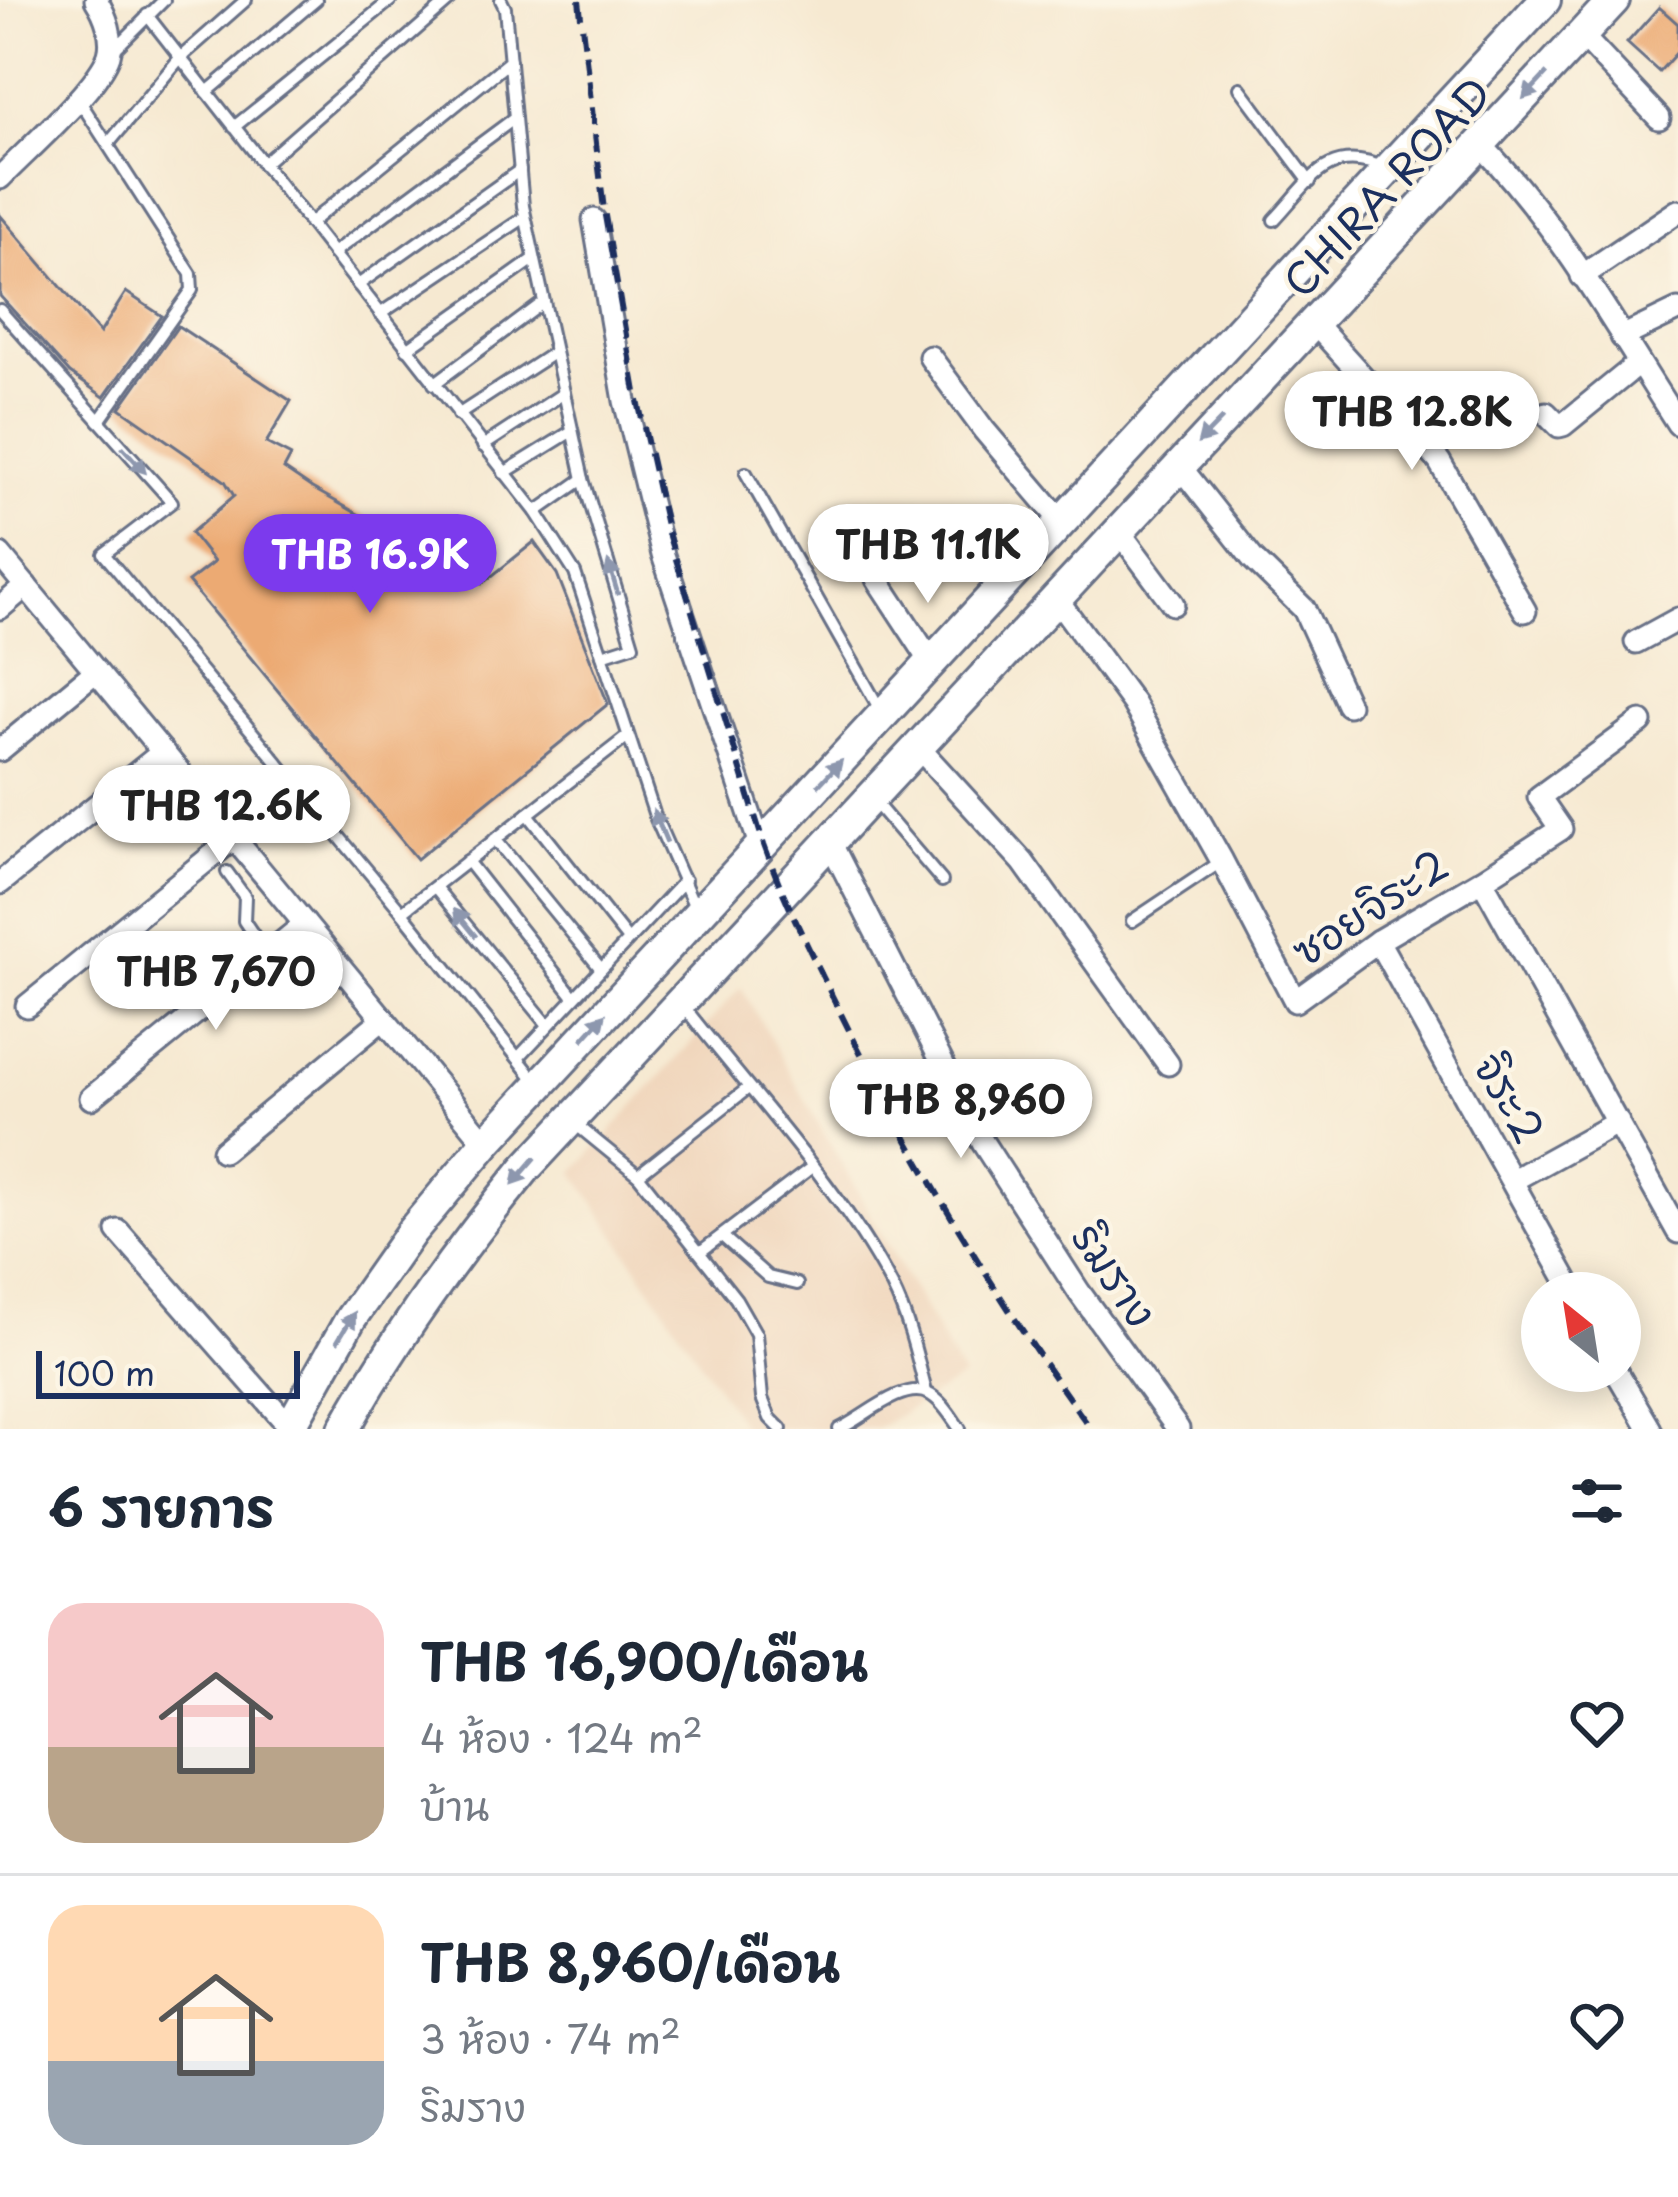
<!DOCTYPE html>
<html lang="th">
<meta charset="utf-8">
<style>
:root{--surface:#fff;--page:#f6f6f7;--text:#1f2937;--muted:#747a83;--line:#e0e1e3;--accent:#7c3aed}
body{margin:0;font-family:"Playpen Sans","Playpen Sans Thai",sans-serif;background:var(--page);color:var(--text);height:100vh;display:flex;flex-direction:column;font-size:45px;white-space:nowrap}
*{box-sizing:border-box;margin:0}
p{font-size:39px;color:var(--muted)}
.icon{flex:none;width:66px;height:66px;fill:none;stroke:currentColor;stroke-width:2;stroke-linecap:round;stroke-linejoin:round}
.map{position:relative;height:1429px;overflow:hidden}
.panel{display:flex;flex-direction:column;background:var(--surface);flex:1}
.panel>*{flex:none}
.needle{width:78px;rotate:330deg}
.controls{position:absolute;left:1521px;top:1272px;display:grid;gap:24px}
.controls a{display:grid;place-items:center;width:120px;height:120px;border-radius:50%;background:var(--surface);box-shadow:0 6px 30px #0003;font-size:60px}
.scale{position:absolute;left:36px;bottom:30px;width:264px;box-sizing:border-box;padding-left:12px;border:6px solid #1b2f5e;border-top:0;font-size:33px;line-height:42px;white-space:nowrap;color:#1b2f5e;-webkit-text-stroke:9px #fcf5e5;paint-order:stroke}
.price{position:absolute;translate:-50% -102px;padding:0 27px;border-radius:42px;background:#fff;color:#222;font-size:39px;line-height:78px;filter:drop-shadow(0 3px 6px #0008)}
.price::after{content:'';position:absolute;left:50%;top:72px;width:36px;height:27px;margin-left:-18px;background:inherit;clip-path:polygon(0 0,100% 0,50% 100%)}
.price.on{background:var(--accent);color:#fff}
ul{padding:0;list-style:none}
li{display:flex;align-items:center;gap:36px;height:300px;padding:0 48px}
li+li{border-top:3px solid var(--line)}
li span{display:grid;place-items:center;flex:none;width:336px;height:240px;border-radius:36px;color:#555}
li>.icon{margin-inline-start:auto}
span .icon{width:144px;height:144px;fill:#fffc;stroke-width:1}
li b{font-size:51px}
h2{display:flex;justify-content:space-between;align-items:center;height:144px;padding:0 48px;font-size:51px}
.map>svg:first-child{display:block}
.built{fill:#f0d6bc}
.building{fill:#ecaa73}
.lines{fill:none;stroke-linecap:round;stroke-linejoin:round}
.lane-casing{stroke:#687086;stroke-width:16}
.street-casing{stroke:#687086;stroke-width:27}
.secondary-casing{stroke:#687086;stroke-width:36}
.lane{stroke:#fff;stroke-width:10}
.street{stroke:#fff;stroke-width:21}
.secondary{stroke:#fff;stroke-width:30}
.rail{stroke:#1b2f5e;stroke-width:6;stroke-dasharray:18 9;stroke-linecap:butt}
.oneway{fill:#8d97ae}
.labels{text-anchor:middle;dominant-baseline:central;stroke-width:9;stroke-linejoin:round;paint-order:stroke}
.street-label{font-size:42px;fill:#1b2f5e;stroke:#fcf5e5}
</style>
<div class="map">
<svg width="1678" height="1429" viewBox="0 0 1678 1429">
<rect width="100%" height="100%" fill="#fcf5e5"/>
<filter id="ink" filterUnits="userSpaceOnUse"><feTurbulence type="fractalNoise" baseFrequency=".00833" numOctaves="2"/><feDisplacementMap in="SourceGraphic" scale="24" xChannelSelector="R" yChannelSelector="G"/><feConvolveMatrix kernelMatrix="1 2 1 2 8 2 1 2 1" color-interpolation-filters="sRGB"/></filter>
<filter id="wash" filterUnits="userSpaceOnUse"><feTurbulence type="fractalNoise" baseFrequency=".004" numOctaves="4" result="noise"/><feDisplacementMap in="SourceGraphic" scale="48" xChannelSelector="R" yChannelSelector="G"/><feGaussianBlur stdDeviation="2.7" result="paint"/><feColorMatrix in="noise" values="0 0 0 0 0 0 0 0 0 0 0 0 0 0 0 0 0 1.4 0 .05"/><feComposite in="paint" operator="in"/></filter>
<g filter="url(#wash)">
<rect width="100%" height="100%" fill="#f6e9d1"/>
<!-- built -->
<polygon class="built" points="741,987 963,1377 876,1429 745,1429 574,1172"/>
<g id="blocks">
<!-- building -->
<g class="building">
<polygon points="1659,7 1678,24 1678,51 1659,72 1627,43"/>
<polygon points="0,215 100,333 126,292 162,316 104,397 70,373 0,296"/>
<polygon points="178,326 291,401 266,443 291,456 284,469 312,488 482,584 534,542 557,574 608,704 417,859 188,582 214,562 191,533 234,496 225,481 120,408"/>
</g>
</g>
</g>
<g filter="url(#ink)">
<use href="#blocks" fill-opacity="0" stroke="#687086" stroke-width="3"/>
<g class="lines">
<defs>
<g id="lane">
<polyline points="501,0 505,8 523,206 583,479 633,645 602,655"/>
<polyline points="147,15 536,512 575,573 656,819 697,912"/>
<polyline points="111,53 164,0"/>
<polyline points="1240,88 1310,182"/>
<polyline points="207,92 316,0"/>
<polyline points="79,100 191,274 192,290 99,421"/>
<polyline points="234,127 391,0"/>
<polyline points="109,143 180,58 246,0"/>
<polyline points="263,164 450,0"/>
<path d="M1274 220C1311 181 1326 144 1385 168"/>
<polyline points="310,223 510,61"/>
<polyline points="333,253 515,118"/>
<polyline points="358,285 520,170"/>
<polyline points="0,310 172,502 104,554 402,912 539,1085"/>
<polyline points="380,314 525,217"/>
<polyline points="407,349 534,259"/>
<polyline points="434,384 544,302"/>
<polyline points="458,415 555,352"/>
<polyline points="483,446 564,393"/>
<polyline points="504,473 572,431"/>
<polyline points="746,473 882,713"/>
<polyline points="536,512 583,479"/>
<polyline points="873,800 942,881"/>
<polyline points="528,814 628,940"/>
<polyline points="495,839 601,969"/>
<polyline points="467,861 574,997"/>
<polyline points="227,872 245,897 244,921 267,955"/>
<polyline points="435,887 548,1025"/>
<polyline points="402,912 628,736"/>
<polyline points="1132,921 1222,861"/>
<path d="M682 1004C751 1094 839 1185 892 1286 909 1320 917 1356 926 1392"/>
<polyline points="518,1058 685,880"/>
<polyline points="573,1122 638,1175 736,1299 756,1334 762,1398 770,1418 781,1429"/>
<polyline points="638,1175 747,1089"/>
<polyline points="722,1236 768,1277 797,1284"/>
<polyline points="700,1252 812,1167"/>
<path d="M839 1429C862 1419 901 1382 927 1393 941 1399 952 1418 960 1429"/>
</g>
<g id="street">
<polyline points="1582,36 1659,118"/>
<path d="M1480 144C1559 225 1617 329 1678 424"/>
<path d="M0 178C26 151 99 87 109 55 114 38 106 15 96 0"/>
<polyline points="594,220 625,401 663,555 761,848"/>
<polyline points="1582,276 1678,211"/>
<polyline points="1315,324 1439,461 1525,611"/>
<polyline points="1622,337 1678,310"/>
<polyline points="930,357 984,430 1062,522"/>
<polyline points="1546,413 1559,426 1563,425 1639,363"/>
<polyline points="1178,464 1253,559 1304,609 1348,705"/>
<polyline points="1118,530 1173,604"/>
<polyline points="0,555 486,1143"/>
<polyline points="877,579 932,663"/>
<polyline points="1056,598 1133,703 1222,861 1295,1001 1378,941 1482,880 1678,1232"/>
<polyline points="0,608 26,586"/>
<polyline points="1636,642 1678,619"/>
<polyline points="918,747 1023,862 1168,1064"/>
<polyline points="0,750 96,671"/>
<polyline points="829,840 983,1143 1079,1292 1178,1429"/>
<polyline points="1482,880 1561,829 1539,797 1641,722"/>
<polyline points="0,883 163,752"/>
<polyline points="1378,941 1574,1293"/>
<polyline points="27,1006 234,838"/>
<polyline points="91,1098 305,924"/>
<polyline points="223,1151 383,1019"/>
<polyline points="1513,1180 1618,1122"/>
<polyline points="118,1231 290,1427"/>
<polyline points="1616,1371 1650,1429"/>
</g>
<g id="secondary">
<polyline points="289,1429 351,1318 412,1231 486,1143 1545,0"/>
<path d="M344 1429C396 1336 457 1252 525 1169L1614 0"/>
</g>
</defs>
<!-- lane casing -->
<use href="#lane" class="lane-casing"/>
<!-- street casing -->
<use href="#street" class="street-casing"/>
<!-- secondary casing -->
<use href="#secondary" class="secondary-casing"/>
<!-- lane -->
<use href="#lane" class="lane"/>
<!-- street -->
<use href="#street" class="street"/>
<!-- secondary -->
<use href="#secondary" class="secondary"/>
<!-- rail -->
<path class="rail" d="M579 0 604 210 636 392 667 530 764 845C785 903 813 957 840 1012 912 1158 995 1297 1091 1429"/>
</g>
<!-- one-way arrows -->
<defs><path id="oneway-solid" d="M-6-.8H1V-3.2L6.5 0L1 3.2V.8H-6Z" transform="scale(3)"/></defs>
<g class="oneway">
<use href="#oneway-solid" transform="translate(1535 86) rotate(133)"/>
<use href="#oneway-solid" transform="translate(1210 431) rotate(134)"/>
<use href="#oneway-solid" transform="translate(134 460) rotate(48)"/>
<use href="#oneway-solid" transform="translate(613 578) rotate(-107)"/>
<use href="#oneway-solid" transform="translate(830 773) rotate(-47)"/>
<use href="#oneway-solid" transform="translate(660 826) rotate(-113)"/>
<use href="#oneway-solid" transform="translate(465 923) rotate(-129)"/>
<use href="#oneway-solid" transform="translate(594 1027) rotate(-48)"/>
<use href="#oneway-solid" transform="translate(524 1171) rotate(131)"/>
<use href="#oneway-solid" transform="translate(346 1327) rotate(-59)"/>
</g>
</g>
<g class="labels">
<!-- street labels -->
<g class="street-label">
<text transform="translate(1386 186) rotate(-47)">CHIRA ROAD</text>
<text transform="translate(1369 906) rotate(-33)">ซอยจิระ2</text>
<text transform="translate(1511 1097) rotate(60)">จิระ2</text>
<text transform="translate(1116 1274) rotate(56)">ริมราง</text>
</g>
</g>
</svg>
<div class="controls">
<a><svg class="needle" viewBox="-14 -14 28 28"><path d="M0-13l5 13h-10z" fill="#e53935"/><path d="M0 13l5-13h-10z" fill="#747a83"/></svg></a>
</div>
<div class="scale">100 m</div>
<b class="price" style="left:1412px;top:473px">THB 12.8K</b>
<b class="price" style="left:928px;top:606px">THB 11.1K</b>
<b class="price on" style="left:370px;top:616px">THB 16.9K</b>
<b class="price" style="left:221px;top:867px">THB 12.6K</b>
<b class="price" style="left:216px;top:1033px">THB 7,670</b>
<b class="price" style="left:961px;top:1161px">THB 8,960</b>
</div>
<section class="panel">
<h2>6 รายการ<svg class="icon" aria-label="filters" viewBox="0 0 24 24"><path d="M4 7h16M4 17h16"/><circle cx="9" cy="7" r="2"/><circle cx="15" cy="17" r="2"/></svg></h2>
<ul>
<li><span style="background:linear-gradient(#f6c9c9 60%,#b9a48a 0)"><svg class="icon" aria-label="home" viewBox="0 0 24 24"><path d="M3 11l9-7 9 7M6 9v11h12V9"/></svg></span><div><b>THB 16,900/เดือน</b><p>4 ห้อง · 124 m²</p><p>บ้าน</p></div><svg class="icon" aria-label="heart" viewBox="0 0 24 24"><path d="M12 20l-8-8c-3-5 5-10 8-4 3-6 11-1 8 4z"/></svg></li>
<li><span style="background:linear-gradient(#ffd9b3 65%,#9aa5b1 0)"><svg class="icon" aria-label="home" viewBox="0 0 24 24"><path d="M3 11l9-7 9 7M6 9v11h12V9"/></svg></span><div><b>THB 8,960/เดือน</b><p>3 ห้อง · 74 m²</p><p>ริมราง</p></div><svg class="icon" aria-label="heart" viewBox="0 0 24 24"><path d="M12 20l-8-8c-3-5 5-10 8-4 3-6 11-1 8 4z"/></svg></li>
</ul>
</section>
